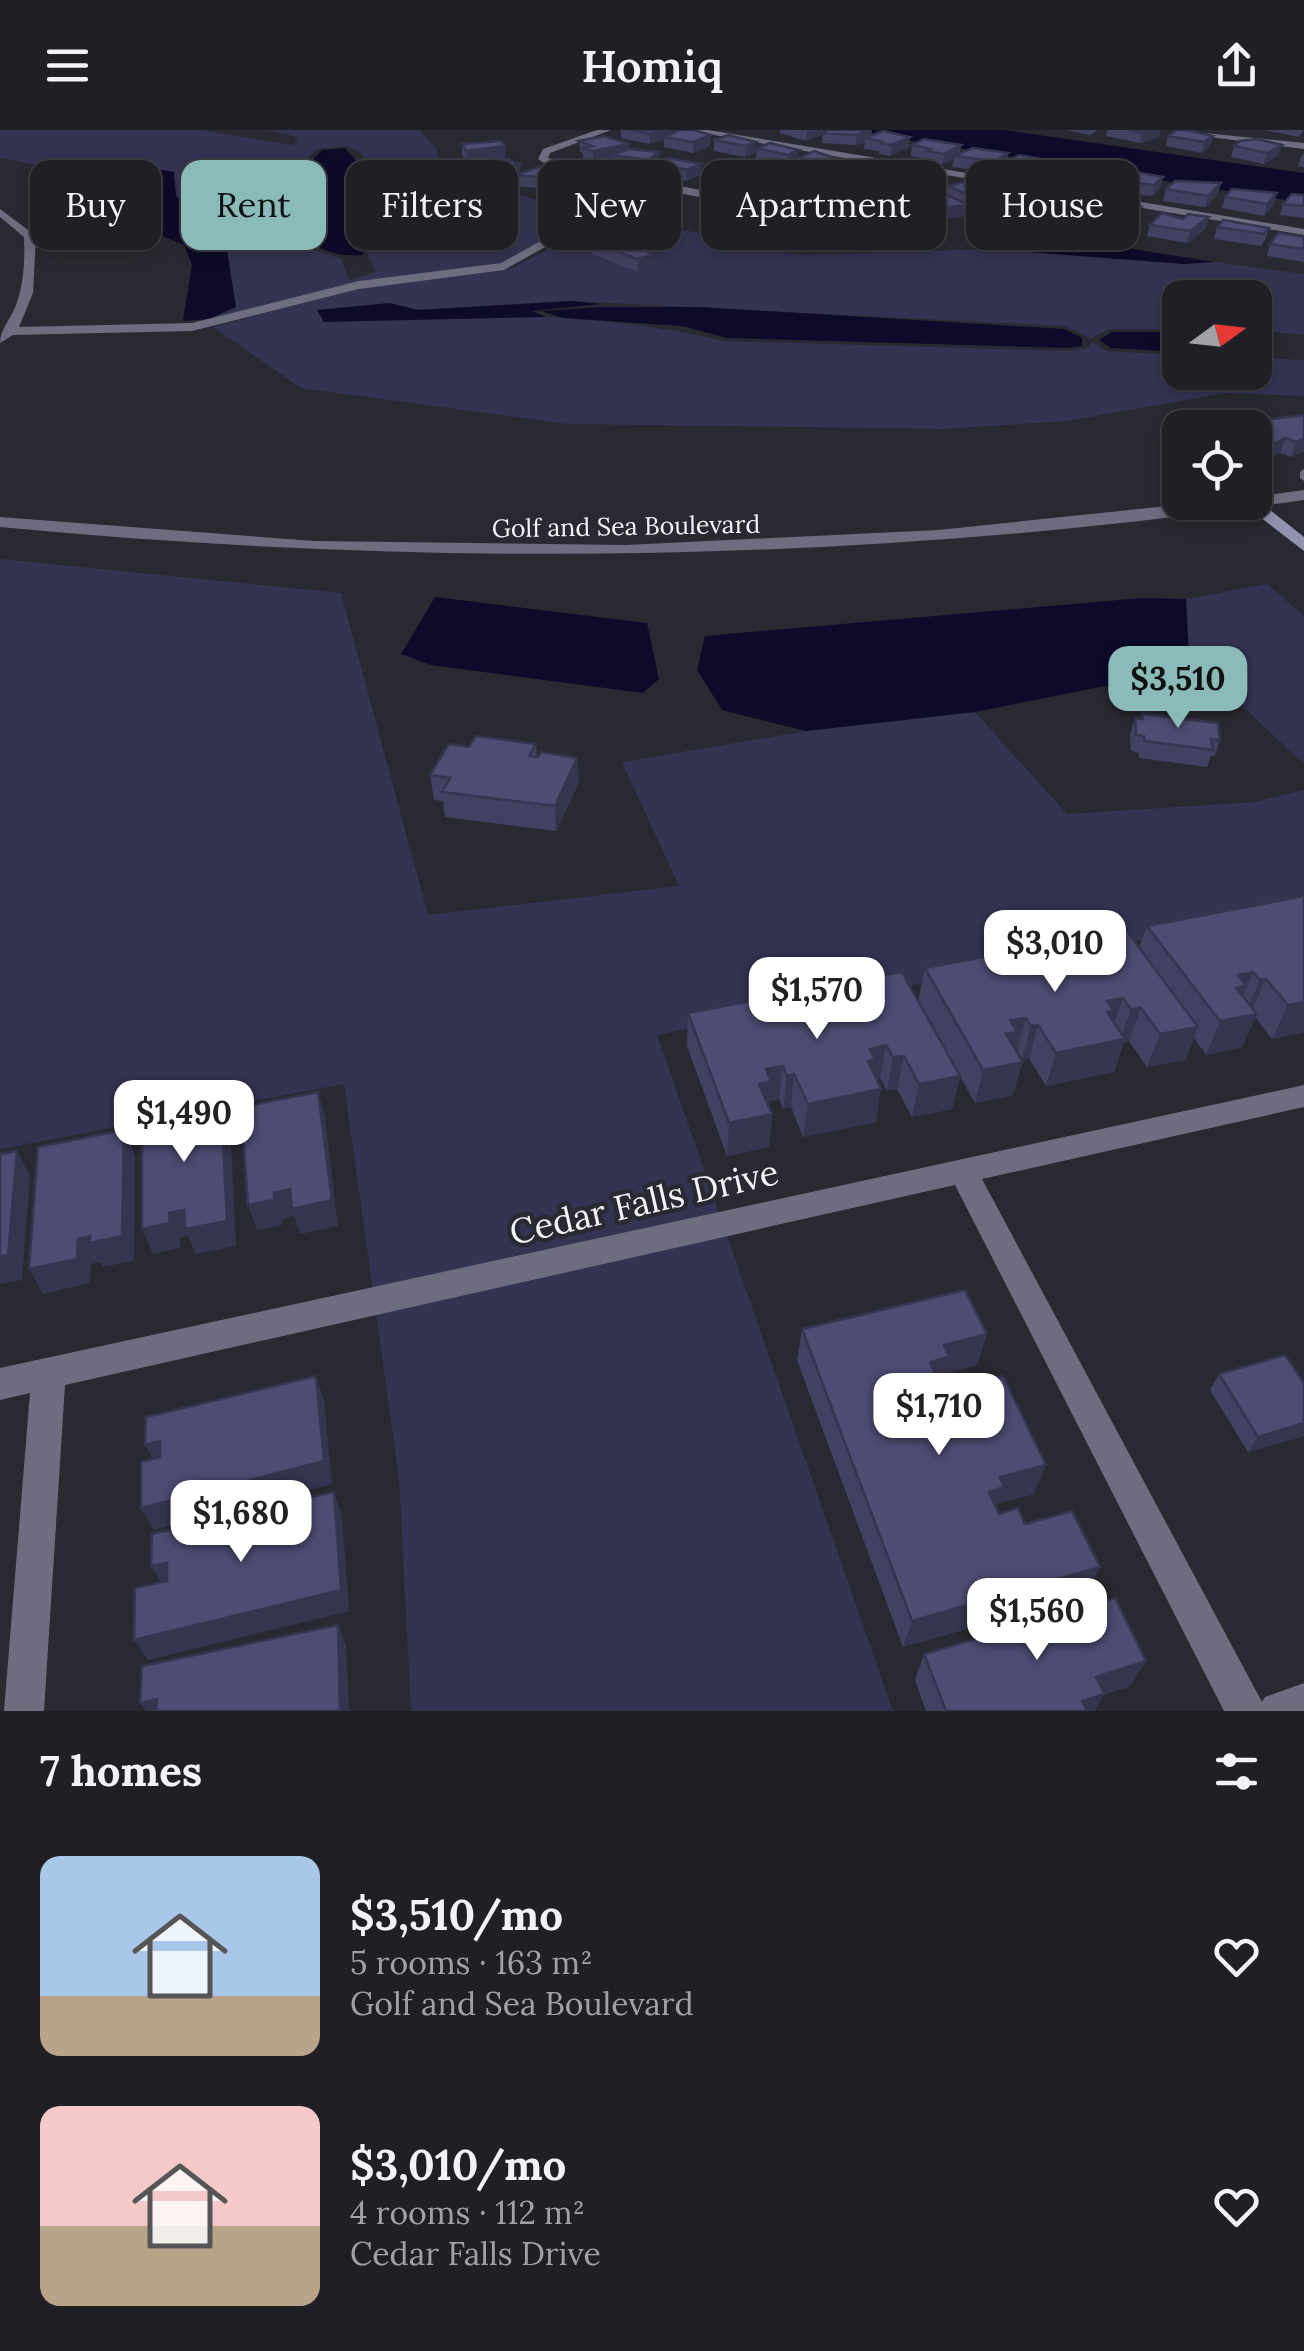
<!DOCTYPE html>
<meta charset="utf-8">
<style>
:root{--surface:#1f1f25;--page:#27272d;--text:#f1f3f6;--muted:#a1a2a7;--line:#3c3d42;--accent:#8bbbb9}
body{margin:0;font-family:Lora,serif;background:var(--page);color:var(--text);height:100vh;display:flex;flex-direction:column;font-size:38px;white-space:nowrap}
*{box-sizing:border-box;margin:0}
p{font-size:32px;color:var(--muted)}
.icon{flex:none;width:55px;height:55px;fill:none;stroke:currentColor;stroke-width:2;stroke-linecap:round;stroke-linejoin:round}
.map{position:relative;height:1581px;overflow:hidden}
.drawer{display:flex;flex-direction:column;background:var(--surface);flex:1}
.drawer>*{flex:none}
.guide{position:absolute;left:30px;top:30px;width:1245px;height:90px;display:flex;gap:20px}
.needle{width:65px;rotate:75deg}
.fabs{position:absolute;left:1162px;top:150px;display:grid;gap:20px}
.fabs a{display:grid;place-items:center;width:110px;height:110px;border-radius:20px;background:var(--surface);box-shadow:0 5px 15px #0003,0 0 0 2px var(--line);font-size:50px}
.price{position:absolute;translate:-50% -85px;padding:0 22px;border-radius:20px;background:#fff;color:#222;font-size:32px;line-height:65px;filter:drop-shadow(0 2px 5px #0008)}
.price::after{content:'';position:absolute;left:50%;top:60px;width:30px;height:22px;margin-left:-15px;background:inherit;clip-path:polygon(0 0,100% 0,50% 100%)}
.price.active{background:var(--accent);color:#111}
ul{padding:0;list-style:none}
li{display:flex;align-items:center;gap:30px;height:250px;padding:0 40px}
li span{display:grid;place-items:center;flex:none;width:280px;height:200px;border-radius:20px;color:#555}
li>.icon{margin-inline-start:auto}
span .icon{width:120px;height:120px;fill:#fffc;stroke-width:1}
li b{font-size:42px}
h2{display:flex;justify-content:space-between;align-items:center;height:120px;padding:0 40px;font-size:42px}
.tag{padding:0 35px;border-radius:20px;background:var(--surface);box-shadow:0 5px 15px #0003,0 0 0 2px var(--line);font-size:35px;line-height:90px}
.tag.active{background:var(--accent);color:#111}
header{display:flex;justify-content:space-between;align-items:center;height:130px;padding:0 40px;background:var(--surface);font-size:45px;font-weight:600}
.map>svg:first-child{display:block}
.green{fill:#343352;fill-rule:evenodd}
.water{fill:#0e0a29}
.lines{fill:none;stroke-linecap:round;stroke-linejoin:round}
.lane{fill:#6d6d7f;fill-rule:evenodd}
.street{fill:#6d6d7f;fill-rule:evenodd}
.secondary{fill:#9393af;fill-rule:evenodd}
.wall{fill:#424162}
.shaded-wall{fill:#363550}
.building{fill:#4d4c72;stroke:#363550;stroke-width:2.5}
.labels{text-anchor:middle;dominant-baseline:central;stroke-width:9;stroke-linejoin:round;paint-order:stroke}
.far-street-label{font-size:25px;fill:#f3f3f9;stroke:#292931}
.near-street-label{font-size:35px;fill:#f3f3f9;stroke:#292931}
</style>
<header><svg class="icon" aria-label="menu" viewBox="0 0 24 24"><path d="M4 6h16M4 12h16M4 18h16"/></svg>Homiq<svg class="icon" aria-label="share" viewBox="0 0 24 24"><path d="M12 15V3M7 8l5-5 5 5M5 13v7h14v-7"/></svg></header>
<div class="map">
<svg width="1304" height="1581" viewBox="0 0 1304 1581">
<rect width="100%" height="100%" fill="#292931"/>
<!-- green -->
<g class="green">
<path d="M0 0H201L291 15 298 12 294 6 263 0H419L436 18 441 37 458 48 591 85 498 134 354 153 204 191 201 189 209 188 224 101 121 33C81 51 41 34 0 28ZM346 16 361 23 384 54 417 68 404 80 399 96 383 104 367 126 376 142 349 150 341 129C317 121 295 115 285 90L315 62 302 33 317 19Z"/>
<path d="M606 88 727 107 719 115 803 125 989 119 1184 134 1214 132 1304 144V205L1255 200V168H1180V199H1110L1091 208 1064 196 570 171 418 180 390 173 318 180C451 186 595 179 723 211L1070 221 1090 217 1092 212 1106 221 1180 225V242H1255V228L1304 230V266L1225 263 1068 291 943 299 567 294 301 258 213 197 362 158 513 138Z"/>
<polygon points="0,429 341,463 428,785 679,756 622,632 806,601 975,582 1067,684 1255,672 1304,660 1304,778 657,905 893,1581 411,1581 399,1348 344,954 0,1019"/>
<polygon points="1267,454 1304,486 1304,634 1189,526 1186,469"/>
</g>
<!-- water -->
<g class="water">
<polygon points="843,0 1004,0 1304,43 1304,73"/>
<path d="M345 18 378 55 409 68 397 80 392 95 375 103 362 125C334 128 303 116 292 89L323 61 309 33 322 20Z"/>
<path d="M121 33 174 42 176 66 224 101 236 177 209 189 183 191 192 135 184 115 144 98C128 66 142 63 100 54L103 41Z"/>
<polygon points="994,97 1214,132 1184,134 989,119 979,108"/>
<polygon points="570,171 602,174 532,181 546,187 324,192 317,180 390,173 418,180"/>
<polygon points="601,177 699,177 1064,199 1082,208 1082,216 1067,218 727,208 682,196 563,188 541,181"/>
<polygon points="1112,202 1180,202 1180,222 1111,218 1099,210"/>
<polygon points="435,467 647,493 659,549 643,563 431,535 401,524"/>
<polygon points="1142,468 1186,469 1189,526 1201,537 975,582 806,601 722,580 697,540 705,506"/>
</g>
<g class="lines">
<!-- lane -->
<polygon class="lane" points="1304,339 1304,351 1300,348 1300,342"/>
<!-- street -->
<g class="street">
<path d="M597 0H611L550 23 548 28 814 84 853 81 935 44 686 0H708L1304 99V105L946 45 859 86 814 90 669 61 581 97 504 140 359 159 192 201 13 205 0 213C0 199 11 189 16 175 24 153 25 130 24 107L0 87V79L36 106 33 163 19 197 192 193 359 151 501 133 573 93 657 59 550 37 538 29 543 19Z"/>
<polygon points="1174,0 1304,13 1304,19 1179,3"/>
<path d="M1304 360V370C864 433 442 439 0 397V387L314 411 626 415 938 400 1206 372H1255V367Z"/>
<polygon points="1304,955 1304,977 982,1049 1262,1572 1265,1567 1304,1553 1304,1581 1224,1581 955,1055 65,1255 44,1581 4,1581 30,1263 0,1270 0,1238"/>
</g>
<!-- secondary -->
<polygon class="secondary" points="1256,369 1304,407 1304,421 1242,373"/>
</g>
<!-- wall -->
<g class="wall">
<polygon points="621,0 672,0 672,3 710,16 693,23 664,17 664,9 650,14 621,8"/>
<polygon points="780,0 824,0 823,2 910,7 908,18 890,26 879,24 879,21 864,19 865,12 856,15 822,13 823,4 806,11 780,3"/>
<polygon points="1066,0 1098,0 1090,5"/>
<polygon points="1107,0 1160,0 1159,7 1140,13 1106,6"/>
<polygon points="1263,0 1304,0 1299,7"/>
<polygon points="1168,6 1213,6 1210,16 1202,23 1166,16"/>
<polygon points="714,10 756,12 756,23 745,27 714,21"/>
<polygon points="579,11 628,19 659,32 701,34 701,45 686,51 657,43 657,34 648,40 613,35 613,28 594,32 583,28 583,23 580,22"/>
<polygon points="462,14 505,27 502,27 520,43 573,51 610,61 588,71 566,65 565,56 556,60 516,56 515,46 497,50 479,42 478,32 492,29 467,32 462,25"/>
<polygon points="912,15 960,23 1008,23 1007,34 993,42 952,37 954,29 943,34 925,32 926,29 911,26"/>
<polygon points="1234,16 1279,25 1264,34 1231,27"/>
<polygon points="757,18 799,20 799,28 840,30 839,40 826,46 791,41 792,34 787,36 756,29"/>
<polygon points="1304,24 1304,37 1298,37 1301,26"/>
<polygon points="1008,31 1057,32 1055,42 1040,51 1006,42"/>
<polygon points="879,32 878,39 884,40 883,51 867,58 852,55 853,67 833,73 797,72 798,61 837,50 838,41"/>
<polygon points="705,40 749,41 749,49 794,50 794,61 781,66 744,62 744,53 729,59 716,57 716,52 705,50"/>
<polygon points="1163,47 1160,58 1152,66 1114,63 1116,52"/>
<polygon points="948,56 1007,75 975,80 968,77 966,86 932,90 913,81 915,70 926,69 927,63 947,65"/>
<polygon points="1166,59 1218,64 1205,77 1163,71"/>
<polygon points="1304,65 1304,88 1280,85 1283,74"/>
<polygon points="1225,67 1274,74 1264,86 1222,78"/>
<polygon points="1085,69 1083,80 1072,88 1035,84 1037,73"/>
<polygon points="1141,77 1138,88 1125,101 1091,95 1093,84"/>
<polygon points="789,84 789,89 798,103 788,113 756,109 756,97"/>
<polygon points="825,89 876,101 875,112 831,110 824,100"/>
<polygon points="1183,89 1206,99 1187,113 1147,106 1150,95"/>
<polygon points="1217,97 1269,98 1265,110 1261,116 1214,109"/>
<polygon points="1304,107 1304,132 1267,126 1270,114"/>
<polygon points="592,112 647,116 655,131 654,137 637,141 592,124"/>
<polygon points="1304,285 1304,321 1291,327 1280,323 1264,330 1255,327 1255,298"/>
<polygon points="1142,584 1220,610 1215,626 1211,626 1207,637 1139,628 1139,623 1131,621 1130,605 1135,588 1140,589"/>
<polygon points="536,614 537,627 577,628 579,652 556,701 445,687 443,671 434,670 430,645 469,617"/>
<polygon points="1304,766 1304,902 1272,909 1255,887 1242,917 1206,925 1194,908 1185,930 1147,937 1129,911 1124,912 1114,942 1046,956 1029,928 1022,930 1016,921 1013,965 975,973 918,871 925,838 1139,818 1147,796"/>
<polygon points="902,842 960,946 952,979 912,987 897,959 887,960 880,948 877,949 876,992 803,1007 791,977 783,979 779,969 769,971 769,976 772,984 769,1017 727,1026 687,916 688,883"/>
<polygon points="802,1199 977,1235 945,1244 942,1251 961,1257 1034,1364 998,1373 996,1378 999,1384 1025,1394 1085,1465 903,1517 797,1230"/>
<polygon points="1219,1244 1304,1253 1304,1306 1248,1322 1210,1260"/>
<polygon points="924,1524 1146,1531 1129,1557 1104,1564 1094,1581 926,1581 915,1550"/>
</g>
<!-- shaded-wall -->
<g class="shaded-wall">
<polygon points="660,0 672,0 672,6 664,7 664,9 650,14 650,4"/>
<polygon points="824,0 823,3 806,11 807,1"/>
<polygon points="869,0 872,0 871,9 865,8 865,12 856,15 857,5"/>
<polygon points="1151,0 1160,0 1159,7 1140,13 1142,3"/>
<polygon points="711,5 710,16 693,23 693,12"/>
<polygon points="1213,6 1210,16 1202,23 1204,12"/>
<polygon points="910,7 908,18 890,26 891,15"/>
<polygon points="756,12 756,23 745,27 746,16"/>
<polygon points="628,14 628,24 612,25 613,28 594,32 593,21"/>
<polygon points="961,15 960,26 954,26 954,29 943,34 944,24"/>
<polygon points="1282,15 1279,25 1264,34 1267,23"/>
<polygon points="505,16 505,27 467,32 466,21"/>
<polygon points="799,20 799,31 792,31 792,34 787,36 788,25"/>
<polygon points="659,22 659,33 648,40 648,30"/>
<polygon points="1008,23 1007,34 993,42 995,31"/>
<polygon points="840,30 839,40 826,46 827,35"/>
<polygon points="1057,32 1055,42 1040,51 1042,41"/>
<polygon points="520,34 520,45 497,50 497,39"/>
<polygon points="701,34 701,45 686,51 686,40"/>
<polygon points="884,40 883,51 867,58 868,47"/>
<polygon points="749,41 749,51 744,51 744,53 729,59 730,48"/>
<polygon points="573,42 573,53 565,54 565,56 556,60 556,49"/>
<polygon points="1163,47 1160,58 1152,66 1154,55"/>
<polygon points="610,50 610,61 588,71 588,60"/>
<polygon points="794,50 794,61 781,66 782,55"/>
<polygon points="1221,53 1218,64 1205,77 1208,66"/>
<polygon points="854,56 853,67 833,73 833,62"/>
<polygon points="1277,63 1274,74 1264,86 1267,74"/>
<polygon points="1009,64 1007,75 975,80 977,69"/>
<polygon points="1085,69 1083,80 1072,88 1074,76"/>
<polygon points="968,75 966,86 932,90 934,79"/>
<polygon points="1141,77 1138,88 1125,101 1127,89"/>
<polygon points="1209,87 1206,99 1187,113 1190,101"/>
<polygon points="799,91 798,103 788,113 789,101"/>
<polygon points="647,112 647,121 655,119 654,137 637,141 637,129 640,113"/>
<polygon points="1285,308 1280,323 1264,330 1269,316"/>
<polygon points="1304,309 1304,321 1291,327 1296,312"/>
<polygon points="577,628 579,652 556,701 555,676"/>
<polygon points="1253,842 1239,875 1222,891 1238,845"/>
<polygon points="1266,849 1251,882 1245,884 1260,850"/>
<polygon points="1123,868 1111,901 1120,910 1131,879 1141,878 1129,911 1124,912 1114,942 1046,956 1056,923 1107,871"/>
<polygon points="1304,872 1304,902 1272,909 1288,875"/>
<polygon points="1257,884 1242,917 1206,925 1220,891"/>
<polygon points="1026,888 1017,921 1012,922 1006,904 1010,890"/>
<polygon points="1038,895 1029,928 1022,930 1031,896"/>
<polygon points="1198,897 1185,930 1147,937 1160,904"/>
<polygon points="886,915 880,948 872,950 881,959 876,992 803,1007 808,974 870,919"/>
<polygon points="904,926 897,959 887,960 893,927"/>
<polygon points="1023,932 1013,965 975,973 983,940"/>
<polygon points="783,936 779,969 769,971 768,984 772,984 769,1017 727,1026 729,993 759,954 766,939"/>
<polygon points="794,944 791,977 783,979 787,946"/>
<polygon points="960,946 952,979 912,987 919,954"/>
<polygon points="318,962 325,987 338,1096 300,1104 294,1086 282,1089 282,1095 257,1100 248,1075 274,1063"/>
<polygon points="221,969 230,994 236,1116 195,1124 188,1106 180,1108 180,1118 153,1124 142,1099 169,1083"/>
<polygon points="124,1000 135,1026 134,1131 102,1137 100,1132 91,1134 90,1153 43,1164 29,1139"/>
<polygon points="17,1021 30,1046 22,1150 0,1154 0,1127"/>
<polygon points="987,1204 977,1235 945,1244 940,1258 930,1232 944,1215"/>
<polygon points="316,1246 324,1270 332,1354 154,1400 141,1378"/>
<polygon points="1304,1293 1304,1306 1248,1322 1258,1307"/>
<polygon points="160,1311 172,1334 158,1338 145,1315"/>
<polygon points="1046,1335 1034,1364 998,1373 993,1386 989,1362 1000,1347"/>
<polygon points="334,1362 342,1385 349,1481 148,1530 134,1510"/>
<polygon points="167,1433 180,1454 165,1458 151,1436"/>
<polygon points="1100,1437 1085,1465 903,1517 912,1491"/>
<polygon points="338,1495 346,1516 349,1581 340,1581"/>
<polygon points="1146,1531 1129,1557 1104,1564 1094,1581 1076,1581 1096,1547"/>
<polygon points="157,1569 166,1581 146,1581 140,1573"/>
</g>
<!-- building -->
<g class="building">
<polygon points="630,0 660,0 650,4"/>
<polygon points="680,0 693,0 711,5 693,12 664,7"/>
<polygon points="829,0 869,0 857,5 823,3"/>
<polygon points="1128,0 1151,0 1142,3"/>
<polygon points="1177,0 1187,0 1213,6 1204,12 1168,6"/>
<polygon points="883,1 910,7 891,15 880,13 884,12 865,8"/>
<polygon points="728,5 756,12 746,16 714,10"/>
<polygon points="604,6 628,14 593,21 582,18 592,16 579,11"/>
<polygon points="924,9 961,15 944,24 927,21 931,19 912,15"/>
<polygon points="1257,9 1282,15 1267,23 1234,16 1240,11"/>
<polygon points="501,11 505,16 466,21 462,14"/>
<polygon points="770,13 799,20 788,25 757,18"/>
<polygon points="973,18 1008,23 995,31 954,26"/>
<polygon points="629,19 659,22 648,30 612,25"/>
<polygon points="814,21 840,30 827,35 792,31"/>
<polygon points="1019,25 1057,32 1042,41 1008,31"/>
<polygon points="501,27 520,34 497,39 478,32"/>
<polygon points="669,28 701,34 686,40 657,32"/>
<polygon points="863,30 879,32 868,37 884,40 868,47 838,41"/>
<polygon points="730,34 749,41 730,48 716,46 725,42 705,40"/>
<polygon points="545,35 573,42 556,49 515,45"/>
<polygon points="1130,41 1163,47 1154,55 1116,52"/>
<polygon points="763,43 794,50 782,55 744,51"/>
<polygon points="592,44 610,50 588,60 565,54"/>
<polygon points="831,47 854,56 833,62 798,61"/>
<polygon points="974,49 1009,64 977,69 948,56"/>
<polygon points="1175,51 1221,53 1208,66 1166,59"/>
<polygon points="1232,59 1277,63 1267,74 1225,67"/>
<polygon points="939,61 968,75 934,79 915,70 936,67 927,63"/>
<polygon points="1052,62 1085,69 1074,76 1037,73"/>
<polygon points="1292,64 1304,65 1304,76 1283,74"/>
<polygon points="1104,74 1141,77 1127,89 1093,84"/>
<polygon points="773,82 789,84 785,88 799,91 789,101 756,97"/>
<polygon points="1162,83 1183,89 1188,84 1209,87 1190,101 1150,95"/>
<polygon points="863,86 876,101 832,98 825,89"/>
<polygon points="1223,90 1269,98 1264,104 1217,97"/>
<polygon points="1278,103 1304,107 1304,119 1270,114"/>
<polygon points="621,104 647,112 640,113 655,119 645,121 654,125 637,129 592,112"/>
<polygon points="1304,285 1304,309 1296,312 1285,308 1269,316 1255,311 1255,298 1230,298 1241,293"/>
<polygon points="1142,584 1218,593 1220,610 1211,609 1213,620 1144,611 1144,606 1136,605 1135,588 1143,589"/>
<polygon points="476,606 536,614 529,626 538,627 541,622 577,628 555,676 442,662 450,648 430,645 449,614 469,617"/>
<polygon points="1304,766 1304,872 1288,875 1266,849 1260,850 1253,842 1238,845 1246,855 1236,858 1257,884 1220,891 1147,796"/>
<polygon points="1126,800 1198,897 1160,904 1141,878 1131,879 1123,868 1107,871 1114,881 1107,882 1125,909 1056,923 1038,895 1031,896 1026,888 1010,890 1017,902 1006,904 1023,932 983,940 925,838"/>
<polygon points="902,842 960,946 919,954 904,926 893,927 886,915 870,919 875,929 868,931 881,959 808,974 794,944 787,946 783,936 766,939 771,951 759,954 772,984 729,993 688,883"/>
<polygon points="318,962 332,1070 292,1079 290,1059 274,1063 274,1070 248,1075 241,977"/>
<polygon points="221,969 227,1091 185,1099 184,1080 169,1083 170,1093 142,1099 142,984"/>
<polygon points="124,1000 122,1106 90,1113 90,1106 78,1109 77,1129 29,1139 38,1017"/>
<polygon points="17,1021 8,1125 0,1127 0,1024"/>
<polygon points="965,1160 987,1204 944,1215 949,1227 930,1232 939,1252 956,1248 961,1257 1003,1246 1046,1335 1000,1347 1004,1357 989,1362 999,1384 1018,1378 1025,1394 1072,1381 1100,1437 912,1491 802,1199"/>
<polygon points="1285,1225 1304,1253 1304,1293 1258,1307 1219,1244"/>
<polygon points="316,1246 324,1331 141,1378 141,1332 160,1327 160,1311 145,1315 146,1287"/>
<polygon points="334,1362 341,1460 134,1510 135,1458 167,1451 167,1433 151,1436 152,1404"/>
<polygon points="1115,1468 1146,1531 1096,1547 1105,1564 1082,1571 1087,1581 946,1581 924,1524"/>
<polygon points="338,1495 340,1581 156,1581 157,1569 140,1573 142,1536"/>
</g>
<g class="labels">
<!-- far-street labels -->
<g class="far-street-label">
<text transform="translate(626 396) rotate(-1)">Golf and Sea Boulevard</text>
</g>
<!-- near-street labels -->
<g class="near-street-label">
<text transform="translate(644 1072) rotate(-13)">Cedar Falls Drive</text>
</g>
</g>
</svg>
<div class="fabs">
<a><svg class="needle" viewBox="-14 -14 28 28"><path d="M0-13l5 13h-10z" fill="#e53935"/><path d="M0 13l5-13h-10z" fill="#a1a2a7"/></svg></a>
<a><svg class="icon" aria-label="locate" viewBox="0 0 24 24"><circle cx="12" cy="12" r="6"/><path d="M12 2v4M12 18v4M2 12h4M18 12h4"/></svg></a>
</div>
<b class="price active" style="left:1178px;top:601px">$3,510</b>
<b class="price" style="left:1055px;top:865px">$3,010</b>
<b class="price" style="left:817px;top:912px">$1,570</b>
<b class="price" style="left:184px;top:1035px">$1,490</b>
<b class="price" style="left:939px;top:1328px">$1,710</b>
<b class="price" style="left:241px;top:1435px">$1,680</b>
<b class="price" style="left:1037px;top:1533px">$1,560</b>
<div class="guide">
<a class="tag">Buy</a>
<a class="tag active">Rent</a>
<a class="tag">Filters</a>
<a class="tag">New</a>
<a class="tag">Apartment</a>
<a class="tag">House</a>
</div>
</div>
<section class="drawer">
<h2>7 homes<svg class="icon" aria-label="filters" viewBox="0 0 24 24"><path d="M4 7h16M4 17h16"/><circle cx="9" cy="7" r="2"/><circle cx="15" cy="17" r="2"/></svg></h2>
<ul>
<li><span style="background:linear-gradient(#a9c7e8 70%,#b9a48a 0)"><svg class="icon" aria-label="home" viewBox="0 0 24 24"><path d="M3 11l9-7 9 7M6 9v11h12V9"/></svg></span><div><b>$3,510/mo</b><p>5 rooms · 163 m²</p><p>Golf and Sea Boulevard</p></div><svg class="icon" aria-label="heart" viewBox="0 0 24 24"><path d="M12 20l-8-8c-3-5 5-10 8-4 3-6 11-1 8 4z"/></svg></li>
<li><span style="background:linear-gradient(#f6c9c9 60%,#b9a48a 0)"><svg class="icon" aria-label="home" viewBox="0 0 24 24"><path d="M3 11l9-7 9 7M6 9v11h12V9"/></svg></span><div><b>$3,010/mo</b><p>4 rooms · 112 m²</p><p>Cedar Falls Drive</p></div><svg class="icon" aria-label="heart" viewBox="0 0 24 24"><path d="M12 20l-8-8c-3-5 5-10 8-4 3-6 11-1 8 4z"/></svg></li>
</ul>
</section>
